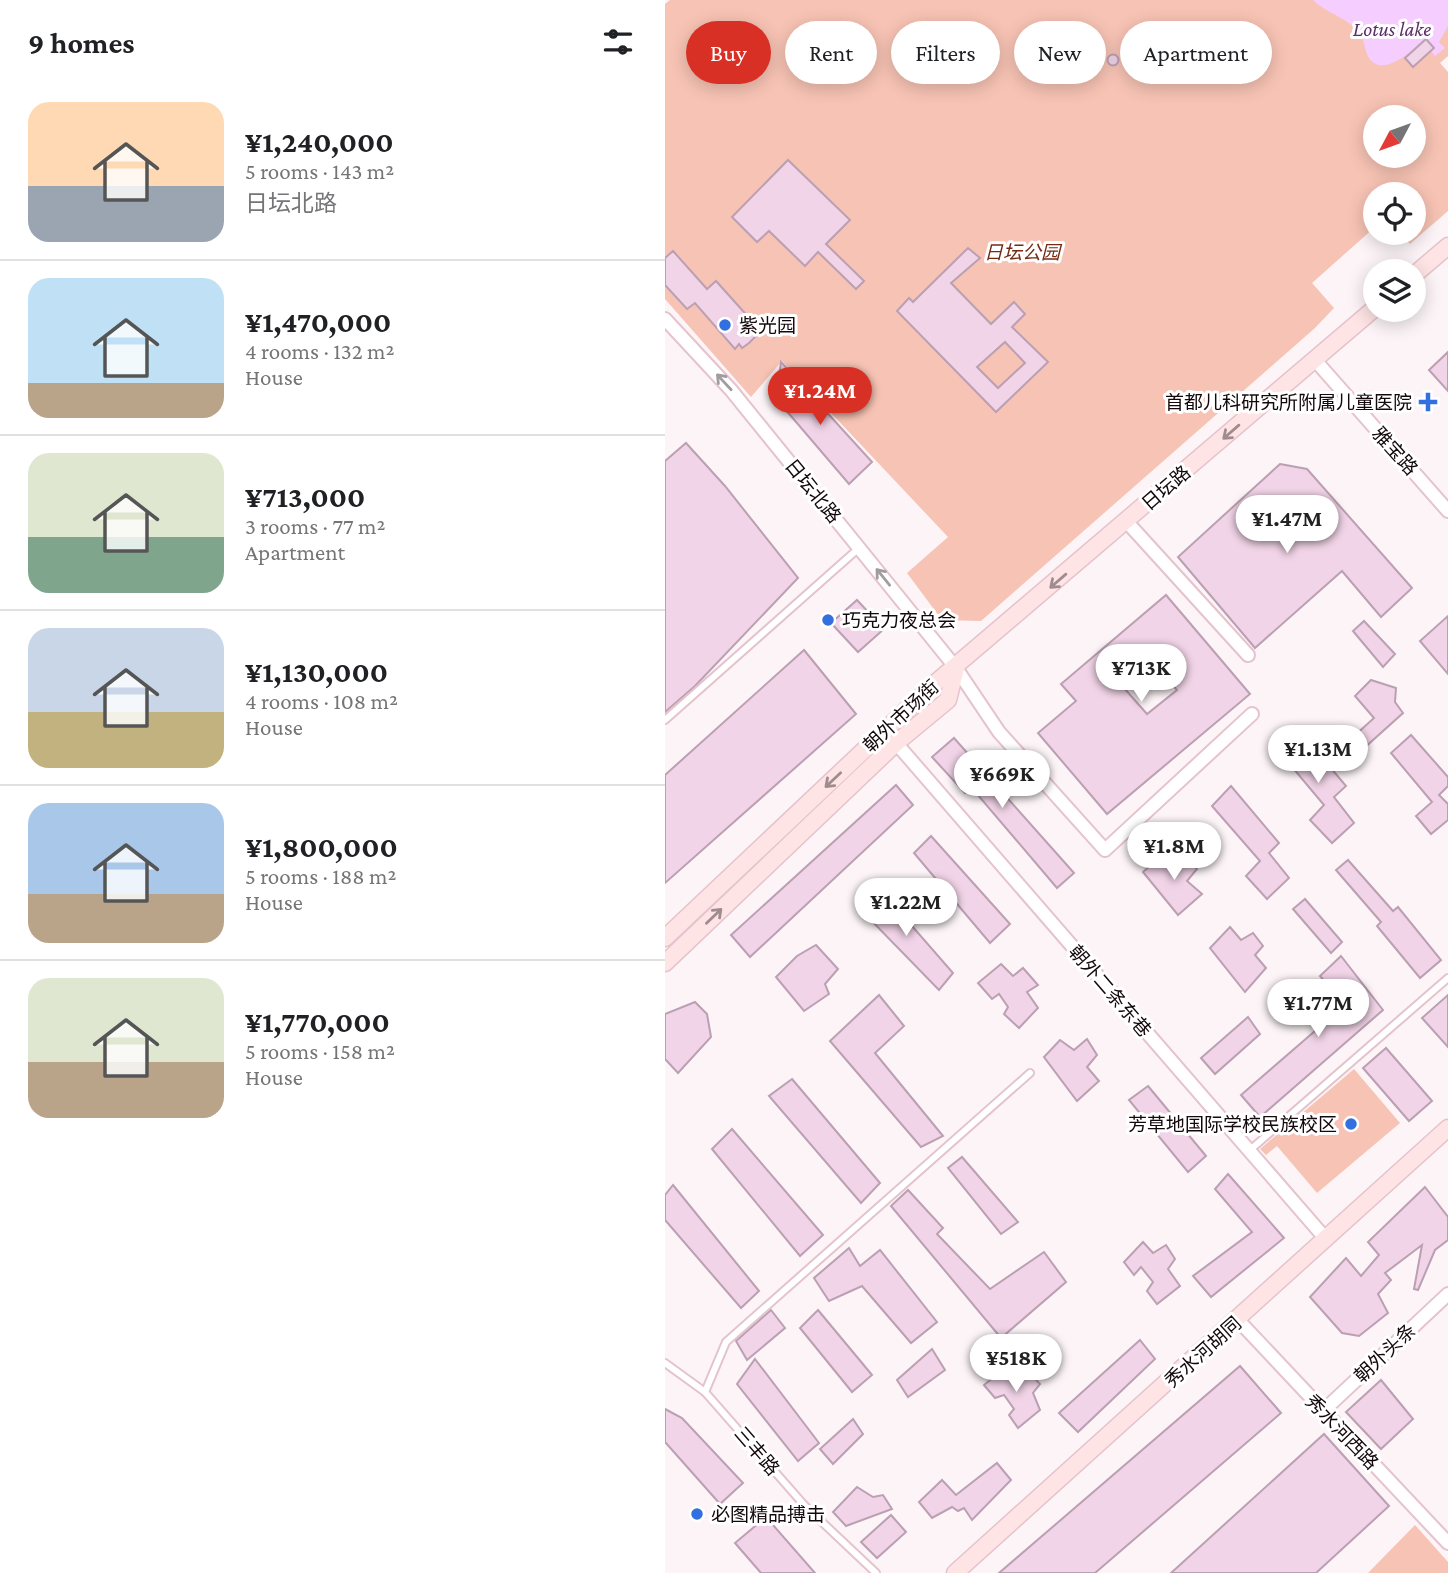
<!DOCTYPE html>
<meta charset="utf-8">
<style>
:root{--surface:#fff;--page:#f6f6f6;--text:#202124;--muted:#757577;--line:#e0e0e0;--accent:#d93025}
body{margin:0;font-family:"Crimson Pro","Noto Sans SC",serif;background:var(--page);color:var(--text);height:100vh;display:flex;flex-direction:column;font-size:26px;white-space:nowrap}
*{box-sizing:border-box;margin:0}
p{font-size:23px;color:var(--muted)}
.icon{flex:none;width:38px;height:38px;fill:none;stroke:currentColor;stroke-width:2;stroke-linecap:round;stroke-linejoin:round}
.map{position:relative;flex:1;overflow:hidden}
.panel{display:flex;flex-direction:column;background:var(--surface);width:665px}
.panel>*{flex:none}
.guide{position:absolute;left:21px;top:21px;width:656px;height:63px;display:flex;gap:14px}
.needle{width:46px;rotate:229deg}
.tools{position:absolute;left:698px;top:105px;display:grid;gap:14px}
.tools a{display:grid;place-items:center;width:63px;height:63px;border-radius:50%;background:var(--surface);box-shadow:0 4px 18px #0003;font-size:35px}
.price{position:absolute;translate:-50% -60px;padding:0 16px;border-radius:24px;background:#fff;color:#222;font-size:23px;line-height:46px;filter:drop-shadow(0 2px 4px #0008)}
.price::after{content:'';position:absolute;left:50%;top:42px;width:21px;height:16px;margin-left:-10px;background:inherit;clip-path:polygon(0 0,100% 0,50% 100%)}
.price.active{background:var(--accent);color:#fff}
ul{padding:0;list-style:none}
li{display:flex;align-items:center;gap:21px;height:175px;padding:0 28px}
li+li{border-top:2px solid var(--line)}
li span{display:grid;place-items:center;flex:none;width:196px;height:140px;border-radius:21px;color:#555}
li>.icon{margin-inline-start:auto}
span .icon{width:84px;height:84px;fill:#fffc;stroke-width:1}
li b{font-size:30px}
h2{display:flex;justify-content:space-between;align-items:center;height:84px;padding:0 28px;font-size:30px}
.pill{padding:0 24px;border-radius:32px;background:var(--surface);box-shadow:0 4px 18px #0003;font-size:24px;line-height:63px}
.pill.active{background:var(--accent);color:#fff}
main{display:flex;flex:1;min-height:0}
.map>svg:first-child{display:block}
.green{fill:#f7c3b4;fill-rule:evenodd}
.water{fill:#f5ceff}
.building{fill:#f1d4e7;stroke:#bb9fb2;stroke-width:2;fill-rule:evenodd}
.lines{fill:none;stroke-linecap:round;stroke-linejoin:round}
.lane-casing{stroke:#e5c3cd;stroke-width:10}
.street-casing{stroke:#e5c3cd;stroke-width:16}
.secondary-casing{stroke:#e5c3cd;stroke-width:19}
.lane{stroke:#fff;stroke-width:6}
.street{stroke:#fff;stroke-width:12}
.secondary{stroke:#fee4e5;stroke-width:16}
.oneway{stroke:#a19c9d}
.oneway2{stroke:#a08c8e}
.poi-dot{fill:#3170de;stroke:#fff;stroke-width:2.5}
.labels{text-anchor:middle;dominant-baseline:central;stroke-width:6;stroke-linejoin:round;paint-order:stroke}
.park-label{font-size:19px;font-style:italic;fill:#742b14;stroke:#fff}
.poi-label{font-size:19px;fill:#13080b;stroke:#fff;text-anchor:start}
.street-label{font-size:19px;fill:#13080b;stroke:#fff}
.water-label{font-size:21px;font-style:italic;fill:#5d2e69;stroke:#fff}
</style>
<main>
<section class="panel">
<h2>9 homes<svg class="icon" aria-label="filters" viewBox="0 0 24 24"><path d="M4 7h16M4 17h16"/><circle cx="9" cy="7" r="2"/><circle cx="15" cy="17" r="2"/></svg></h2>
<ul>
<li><span style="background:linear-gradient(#ffd9b3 60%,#9aa5b1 0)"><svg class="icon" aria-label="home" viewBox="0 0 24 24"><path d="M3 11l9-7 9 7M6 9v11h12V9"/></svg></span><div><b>¥1,240,000</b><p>5 rooms · 143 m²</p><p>日坛北路</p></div></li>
<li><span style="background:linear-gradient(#bfe0f5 75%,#b9a48a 0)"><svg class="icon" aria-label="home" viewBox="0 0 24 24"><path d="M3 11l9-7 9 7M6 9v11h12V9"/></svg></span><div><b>¥1,470,000</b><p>4 rooms · 132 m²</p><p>House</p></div></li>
<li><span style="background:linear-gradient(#dfe7d0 60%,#7fa58c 0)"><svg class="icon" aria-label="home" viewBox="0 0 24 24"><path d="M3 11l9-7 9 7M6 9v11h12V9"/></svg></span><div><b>¥713,000</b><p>3 rooms · 77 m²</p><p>Apartment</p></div></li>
<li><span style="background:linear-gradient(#c9d6e8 60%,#c2b280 0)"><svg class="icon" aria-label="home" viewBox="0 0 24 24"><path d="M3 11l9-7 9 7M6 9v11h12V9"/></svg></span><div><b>¥1,130,000</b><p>4 rooms · 108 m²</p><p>House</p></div></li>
<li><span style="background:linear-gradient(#a9c7e8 65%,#b9a48a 0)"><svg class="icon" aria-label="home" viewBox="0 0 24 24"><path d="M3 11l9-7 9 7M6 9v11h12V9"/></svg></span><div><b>¥1,800,000</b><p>5 rooms · 188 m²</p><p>House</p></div></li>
<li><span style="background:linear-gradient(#dfe7d0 60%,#b9a48a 0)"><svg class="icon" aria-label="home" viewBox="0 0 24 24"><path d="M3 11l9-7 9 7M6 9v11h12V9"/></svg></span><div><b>¥1,770,000</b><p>5 rooms · 158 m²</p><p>House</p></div></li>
</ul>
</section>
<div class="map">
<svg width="783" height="1573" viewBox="0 0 783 1573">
<rect width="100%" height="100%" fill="#fcf4f6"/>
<!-- green -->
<g class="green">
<path d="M5 0H783V56L775 63 783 72V211L745 244 735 233H749V194H710V227L647 283 669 308 650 328 316 621 277 620 242 573 283 537 117 361 86 397 0 299V4ZM710 117H749V156H710Z"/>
<polygon points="689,1069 735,1123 652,1193 612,1146 601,1155 595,1149"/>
<polygon points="750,1525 783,1562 783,1573 703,1573"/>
</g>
<!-- water -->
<path class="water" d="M648 0H783V26L774 42 780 48 770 56 766 51 769 48 761 39C749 49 718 79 704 58 699 50 700 40 694 32 681 17 661 13 648 0Z"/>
<!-- building -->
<g class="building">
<polygon points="761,39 769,48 748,67 740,58"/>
<circle cx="448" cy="60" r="5.5"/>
<polygon points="123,160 185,220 161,244 199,281 191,289 153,252 140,266 104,231 92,242 67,217"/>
<path d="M303 248 315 258 286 283 326 324 349 302 360 314 347 327 383 362 331 412 232 311 244 298 248 302ZM340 342 360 363 333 388 312 367Z"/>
<polygon points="8,251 42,289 51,281 96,331 84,343 77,348 74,344 70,349 30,303 22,309 0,285 0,258"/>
<polygon points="783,352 783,391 764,370"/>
<polygon points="116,362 207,462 184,484 108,395 112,391"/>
<polygon points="21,443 60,486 133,578 30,686 0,712 0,461"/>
<polygon points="615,464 642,469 747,588 716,617 677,571 590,648 513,557"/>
<path d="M501 595 585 694 442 814 373 733 411 701 396 684ZM482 655 512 690 482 714 452 680Z"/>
<polygon points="192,600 219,629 193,652 166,623"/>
<polygon points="783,616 783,674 755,641"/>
<polygon points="699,621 730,654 718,667 688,631"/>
<polygon points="139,650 191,714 0,883 0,775"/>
<polygon points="706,680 731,688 730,702 738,713 698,749 687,738 709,718 690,696"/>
<polygon points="633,729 681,786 669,797 689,823 667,843 645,820 659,805 612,749"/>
<polygon points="746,735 783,777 783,786 774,795 783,804 783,820 766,834 751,816 767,802 726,753"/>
<polygon points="289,738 409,873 392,888 307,788 300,793 267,757"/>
<polygon points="231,785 248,805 85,957 66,935"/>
<polygon points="566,786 614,843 604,853 624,878 602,899 581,876 595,861 547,806"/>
<polygon points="266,836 345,924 325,943 249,853"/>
<polygon points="499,853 510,866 521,856 532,869 522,881 537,894 513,915 478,872"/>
<polygon points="683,860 728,911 733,907 776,960 755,978 712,926 716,922 671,870"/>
<polygon points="213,887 288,973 274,990 195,909"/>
<polygon points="640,899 677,942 666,953 628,909"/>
<polygon points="565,927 576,940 588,933 598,946 590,955 601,968 580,992 545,948"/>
<polygon points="151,945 173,969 160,984 164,994 139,1011 111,977 132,956"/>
<polygon points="676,956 718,1010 595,1117 576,1095 680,1005 655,976"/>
<polygon points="336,964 348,976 358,968 373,985 362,992 373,1008 354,1028 339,1014 343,1007 334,994 327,999 313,983"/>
<polygon points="214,995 239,1026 210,1053 278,1136 256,1147 165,1041"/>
<polygon points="783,995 783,1047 757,1018"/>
<polygon points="30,1002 42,1014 46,1037 13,1073 0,1059 0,1014"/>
<polygon points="583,1017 595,1034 550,1074 536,1058"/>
<polygon points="422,1039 432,1055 422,1067 434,1081 412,1101 379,1057 395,1040 409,1050"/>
<polygon points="721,1048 767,1101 744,1121 698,1068"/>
<polygon points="127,1079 215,1183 196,1203 104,1096"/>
<polygon points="483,1086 541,1156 523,1172 464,1100"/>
<polygon points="67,1129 158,1235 135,1256 47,1149"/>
<polygon points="297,1157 353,1222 336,1234 283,1168"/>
<polygon points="563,1174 619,1238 546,1297 528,1276 587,1232 550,1189"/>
<polygon points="8,1185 94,1291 76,1308 0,1220 0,1195"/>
<polygon points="760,1187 783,1217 783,1240 770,1250 753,1290 749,1289 757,1245 720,1273 726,1280 713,1294 723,1313 694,1336 677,1333 645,1297 681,1258 696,1276 714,1255 703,1242"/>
<polygon points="243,1190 278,1228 272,1234 325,1289 379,1252 401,1282 336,1338 226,1206"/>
<polygon points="478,1242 488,1253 501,1245 510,1259 503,1269 515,1286 492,1304 482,1291 488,1282 476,1267 469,1275 459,1262"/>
<polygon points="184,1248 195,1266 215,1250 272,1322 246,1343 197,1286 164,1301 149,1278"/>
<polygon points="106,1310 120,1328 82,1360 71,1341"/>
<polygon points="153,1310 207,1375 187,1392 135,1328"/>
<polygon points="475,1340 490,1359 413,1432 394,1413"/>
<polygon points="267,1349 280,1370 243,1397 232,1380"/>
<polygon points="90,1359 154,1443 133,1461 72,1384"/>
<polygon points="343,1365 350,1378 362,1370 375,1384 368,1393 375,1410 353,1428 344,1415 349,1409 339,1395 330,1398 319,1385"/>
<polygon points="575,1366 616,1413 430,1573 334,1573"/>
<polygon points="716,1380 748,1419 716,1449 681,1412"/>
<polygon points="0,1409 17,1418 78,1483 55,1504 0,1442"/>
<polygon points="188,1419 198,1434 168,1464 155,1449"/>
<polygon points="659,1434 724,1506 651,1573 506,1573"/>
<polygon points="332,1463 346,1480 307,1520 299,1508 293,1511 287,1507 267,1518 254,1502 277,1480 291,1495"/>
<polygon points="192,1487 208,1497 218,1495 227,1509 181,1526 168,1512"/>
<polygon points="226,1515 241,1532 212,1558 196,1542"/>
<polygon points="101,1517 150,1573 96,1573 70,1543"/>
</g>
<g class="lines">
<defs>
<g id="lane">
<polyline points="0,720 194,548"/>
<polyline points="585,1150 783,978"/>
<polyline points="0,1363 40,1392 140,1506 211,1573"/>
<polyline points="40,1392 61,1342 365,1073"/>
</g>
<g id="street">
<polyline points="0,319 66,390 194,548 291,668 334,732 440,850 587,714"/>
<polyline points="650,360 783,511"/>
<polyline points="462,522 583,655"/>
<polyline points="231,743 660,1238"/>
<polyline points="573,1320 783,1543"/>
<polyline points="657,1412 783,1294"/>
</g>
<g id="secondary">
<polyline points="749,275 783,246"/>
<polyline points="0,938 268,685 710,308"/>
<polyline points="0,963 231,743 283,700 291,668"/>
<polyline points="290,1573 783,1128"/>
</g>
</defs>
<!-- lane casing -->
<use href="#lane" class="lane-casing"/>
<!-- street casing -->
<use href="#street" class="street-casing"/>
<!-- secondary casing -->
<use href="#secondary" class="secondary-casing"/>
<!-- lane -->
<use href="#lane" class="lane"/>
<!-- street -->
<use href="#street" class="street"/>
<!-- secondary -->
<use href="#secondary" class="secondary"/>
</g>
<!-- one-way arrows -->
<defs><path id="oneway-shaft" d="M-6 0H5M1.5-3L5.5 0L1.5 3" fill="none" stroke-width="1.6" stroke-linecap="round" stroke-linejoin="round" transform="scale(1.75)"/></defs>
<g class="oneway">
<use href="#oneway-shaft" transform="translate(59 382) rotate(-133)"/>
<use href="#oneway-shaft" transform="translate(218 577) rotate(-129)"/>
</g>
<g class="oneway2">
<use href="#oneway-shaft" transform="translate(566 432) rotate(139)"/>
<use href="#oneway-shaft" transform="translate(393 581) rotate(139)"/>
<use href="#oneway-shaft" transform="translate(168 780) rotate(137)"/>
<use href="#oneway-shaft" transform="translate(49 916) rotate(-44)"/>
</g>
<!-- markers -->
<g class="poi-dot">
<circle cx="60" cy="325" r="7"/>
<path d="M759.5 391.5h7v7h7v7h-7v7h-7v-7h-7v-7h7z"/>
<circle cx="163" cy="620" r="7"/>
<circle cx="686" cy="1124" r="7"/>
<circle cx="32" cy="1514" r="7"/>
</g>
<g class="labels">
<!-- park labels -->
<g class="park-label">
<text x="357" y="252">日坛公园</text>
</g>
<!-- poi labels -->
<g class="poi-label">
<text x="74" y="325">紫光园</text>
<text x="747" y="402" text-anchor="end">首都儿科研究所附属儿童医院</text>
<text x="177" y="620">巧克力夜总会</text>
<text x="672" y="1124" text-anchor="end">芳草地国际学校民族校区</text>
<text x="46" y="1514">必图精品搏击</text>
</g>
<!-- street labels -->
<g class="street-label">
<text transform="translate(730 451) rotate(48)">雅宝路</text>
<text transform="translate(501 488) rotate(-41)">日坛路</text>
<text transform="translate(148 491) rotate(51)">日坛北路</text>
<text transform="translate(236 716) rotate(-43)">朝外市场街</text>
<text transform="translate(445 991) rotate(49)">朝外二条东巷</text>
<text transform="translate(538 1352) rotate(-42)">秀水河胡同</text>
<text transform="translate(720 1353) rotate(-43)">朝外头条</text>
<text transform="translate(677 1432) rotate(46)">秀水河西路</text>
<text transform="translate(92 1451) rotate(49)">三丰路</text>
</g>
<!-- water labels -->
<g class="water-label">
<text x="727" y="29">Lotus lake</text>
</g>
</g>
</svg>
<div class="tools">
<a><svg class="needle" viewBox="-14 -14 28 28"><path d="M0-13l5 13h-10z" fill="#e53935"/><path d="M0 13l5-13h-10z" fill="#757577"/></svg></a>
<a><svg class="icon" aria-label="locate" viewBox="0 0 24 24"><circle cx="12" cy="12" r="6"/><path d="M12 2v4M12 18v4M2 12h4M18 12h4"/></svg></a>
<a><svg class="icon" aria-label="layers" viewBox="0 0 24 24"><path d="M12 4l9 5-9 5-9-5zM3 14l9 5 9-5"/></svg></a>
</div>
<b class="price active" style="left:155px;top:427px">¥1.24M</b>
<b class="price" style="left:622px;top:555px">¥1.47M</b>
<b class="price" style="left:476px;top:704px">¥713K</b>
<b class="price" style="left:653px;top:785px">¥1.13M</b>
<b class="price" style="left:337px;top:810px">¥669K</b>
<b class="price" style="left:509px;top:882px">¥1.8M</b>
<b class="price" style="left:241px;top:938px">¥1.22M</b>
<b class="price" style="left:653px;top:1039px">¥1.77M</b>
<b class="price" style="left:351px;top:1394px">¥518K</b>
<div class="guide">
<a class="pill active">Buy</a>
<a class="pill">Rent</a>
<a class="pill">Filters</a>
<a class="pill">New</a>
<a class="pill">Apartment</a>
</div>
</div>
</main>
